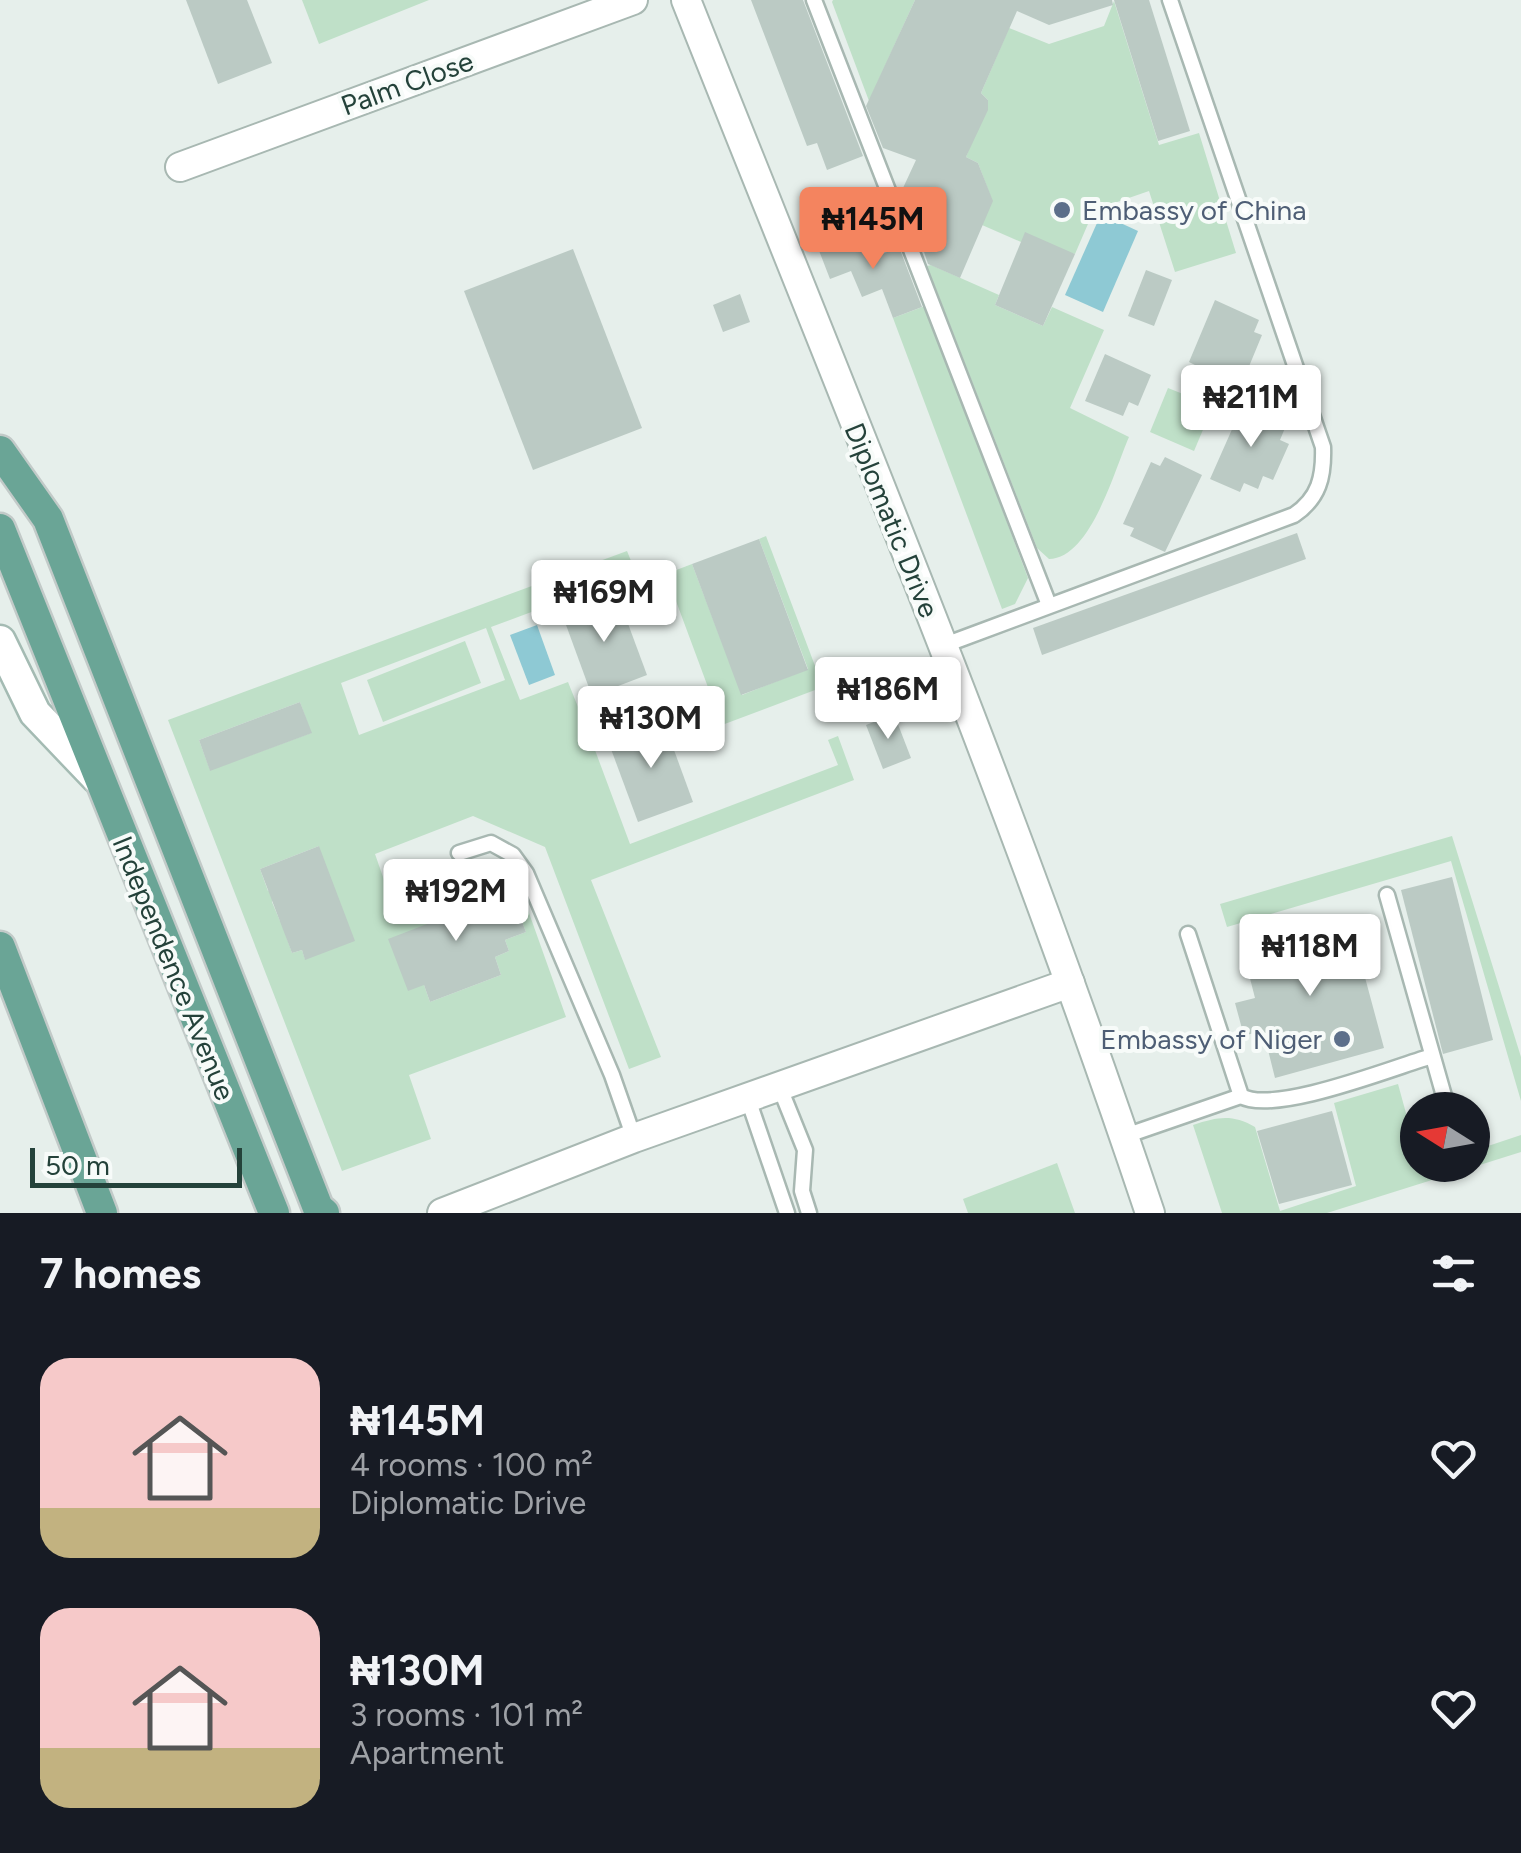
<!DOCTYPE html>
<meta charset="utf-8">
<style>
:root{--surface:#171b24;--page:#20242c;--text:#f1f3f6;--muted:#9ea1a6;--accent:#f4845f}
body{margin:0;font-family:Figtree,sans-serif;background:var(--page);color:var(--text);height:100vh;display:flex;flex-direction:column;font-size:38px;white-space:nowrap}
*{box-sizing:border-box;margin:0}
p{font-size:32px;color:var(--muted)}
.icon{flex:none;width:55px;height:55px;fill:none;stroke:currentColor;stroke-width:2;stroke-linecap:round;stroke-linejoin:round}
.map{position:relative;height:1213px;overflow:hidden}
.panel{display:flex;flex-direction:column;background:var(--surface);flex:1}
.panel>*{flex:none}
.needle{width:65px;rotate:281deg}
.controls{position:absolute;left:1400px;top:1092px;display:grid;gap:20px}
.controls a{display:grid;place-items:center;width:90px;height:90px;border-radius:50%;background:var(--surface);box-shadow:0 2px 8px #0004;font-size:50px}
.scale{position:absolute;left:30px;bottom:25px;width:212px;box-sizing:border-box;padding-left:10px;border:5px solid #24423a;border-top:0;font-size:28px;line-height:35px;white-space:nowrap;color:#24423a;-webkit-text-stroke:8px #f7fbf9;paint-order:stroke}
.price{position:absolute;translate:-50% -85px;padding:0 22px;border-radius:10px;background:#fff;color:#222;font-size:32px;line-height:65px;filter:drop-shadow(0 2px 5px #0008)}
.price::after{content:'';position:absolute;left:50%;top:60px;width:30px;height:22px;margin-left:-15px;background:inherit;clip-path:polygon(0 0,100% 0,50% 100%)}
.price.current{background:var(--accent);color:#111}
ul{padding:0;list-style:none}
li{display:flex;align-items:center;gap:30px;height:250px;padding:0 40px}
li span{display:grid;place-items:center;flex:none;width:280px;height:200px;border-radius:30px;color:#555}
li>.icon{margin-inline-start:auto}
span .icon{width:120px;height:120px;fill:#fffc;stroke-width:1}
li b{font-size:42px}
h2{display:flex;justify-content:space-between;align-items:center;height:120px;padding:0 40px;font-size:42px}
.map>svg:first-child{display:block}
.green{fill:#bfe0c8;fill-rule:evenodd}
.water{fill:#8ec9d4}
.building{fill:#bbcac4}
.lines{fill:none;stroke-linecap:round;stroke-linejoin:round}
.service-casing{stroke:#a8b8b2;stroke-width:19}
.minor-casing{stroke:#a8b8b2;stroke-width:32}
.secondary-casing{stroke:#a4bbb3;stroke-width:35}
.primary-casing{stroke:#c2cac8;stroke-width:35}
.service{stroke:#fff;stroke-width:14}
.minor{stroke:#fff;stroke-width:28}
.secondary{stroke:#fff;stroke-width:30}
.primary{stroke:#6aa596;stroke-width:30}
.service-dot{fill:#5c6f8a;stroke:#f7fbf9;stroke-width:4}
.labels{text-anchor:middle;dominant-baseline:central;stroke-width:8;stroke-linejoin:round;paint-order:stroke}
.street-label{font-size:28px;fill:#24423a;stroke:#f7fbf9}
.service-label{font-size:28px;fill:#4e5e75;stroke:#f7fbf9;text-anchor:start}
</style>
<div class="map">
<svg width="1521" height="1213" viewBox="0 0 1521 1213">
<rect width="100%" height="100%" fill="#e6efeb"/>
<!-- green -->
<g class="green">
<polygon points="302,0 429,0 319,44"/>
<polygon points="833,0 915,0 869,101 832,2"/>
<polygon points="1114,1 1159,145 1199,133 1236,253 1175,272 1149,191 1094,210 1075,254 1021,242 982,225 992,200 978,163 966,157 988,100 981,93 1009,28 1049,44 1104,26"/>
<path d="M931 265 999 295 995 305 1043 326 1052 307 1104 330 1070 408 1129 437C1114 471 1091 558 1049 559L1037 548 927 266Z"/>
<polygon points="925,306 1028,578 1015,604 1002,609 893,318"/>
<polygon points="1168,388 1213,406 1194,451 1150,432"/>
<polygon points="766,536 823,687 722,725 666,574 692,564 742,695 808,669 759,539"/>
<path d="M627 551 636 573 491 627 520 700 568 682 580 712 631 693 640 715 589 734 630 844 838 765 828 740 838 736 854 780 591 880 661 1057 629 1069 545 847 473 816 375 854 391 900 430 886 423 898 432 910 424 985 430 1002 501 975 495 957 509 951 505 940 526 932 510 891 523 896 566 1017 409 1075 431 1139 342 1171 168 720ZM486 628 505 680 359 735 341 683ZM300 702 311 733 210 770 199 740ZM319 846 305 959 302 950 292 953 285 933 290 918 280 921 272 902 278 888 268 891 260 869Z"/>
<polygon points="465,641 481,683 383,722 367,680"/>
<polygon points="1452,836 1521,1057 1521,1101 1451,861 1227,927 1220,904"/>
<path d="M1398 1084 1421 1168 1472 1165 1473 1151 1521 1135V1152L1327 1213H1222L1193 1125C1218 1117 1232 1114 1255 1127L1280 1211 1356 1186 1334 1103Z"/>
<polygon points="1057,1163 1075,1213 968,1213 963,1199"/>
</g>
<!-- water -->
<g class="water">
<polygon points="1101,214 1138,231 1103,312 1065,295"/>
<polygon points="537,625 555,675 529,685 510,635"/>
</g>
<!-- building -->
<g class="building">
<polygon points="186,0 247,0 272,63 218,84"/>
<polygon points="751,0 803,0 863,156 827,170 817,143 807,146"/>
<polygon points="915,0 1112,0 1113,5 1049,25 1017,11 981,93 988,100 988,110 966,157 978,163 993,201 960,278 928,264 903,188 916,160 883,148 866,106"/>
<polygon points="1114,0 1149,0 1190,131 1158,141"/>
<polygon points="859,231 870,259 899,247 922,307 893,318 882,289 862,297 851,271 830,279 818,248"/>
<polygon points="1025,232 1075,254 1043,326 995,305"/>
<polygon points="573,249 642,428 533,470 464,291"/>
<polygon points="1146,270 1172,280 1154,326 1128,316"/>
<polygon points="740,294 750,322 723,332 713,305"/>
<polygon points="1215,300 1259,320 1254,332 1262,335 1238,393 1200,377 1203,369 1189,362"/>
<polygon points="1105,354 1151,375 1138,406 1129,402 1123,416 1085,401"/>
<polygon points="1245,400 1274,413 1271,421 1285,428 1280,440 1289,444 1273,480 1263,476 1258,489 1244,483 1240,492 1210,479"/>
<polygon points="1165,457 1202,475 1165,552 1130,536 1134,528 1123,524 1151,462 1160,466"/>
<polygon points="1297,533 1306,559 1042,655 1033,628"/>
<polygon points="759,539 808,670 741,695 692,564"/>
<polygon points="617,594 647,675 592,696 562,614"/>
<polygon points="300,702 312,733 210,771 199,740"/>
<polygon points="894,714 911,758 883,769 866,725"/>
<polygon points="663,720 693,802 638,822 608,741"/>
<polygon points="319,846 355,941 305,960 302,950 292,953 260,869"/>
<polygon points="1452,877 1493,1040 1443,1054 1401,890"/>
<polygon points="437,885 447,892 451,914 510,891 526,932 505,940 509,951 495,957 501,975 430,1002 424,985 408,991 388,939 427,924 422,898 425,891"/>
<polygon points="1349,918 1384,1048 1275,1078 1263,1030 1244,1036 1235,1003 1255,998 1242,947"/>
<polygon points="1332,1111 1352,1185 1279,1204 1257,1131"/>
</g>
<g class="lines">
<defs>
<g id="service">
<polyline points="814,0 1049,605"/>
<path d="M942 646 1294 515C1319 498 1324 477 1323 447L1170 0"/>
<polyline points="459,853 491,843 513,855 526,873 612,1075 634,1138"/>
<polyline points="1387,895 1448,1110"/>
<path d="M1188 934 1241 1096C1274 1115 1392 1068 1432 1056"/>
<polyline points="780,1088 805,1150 802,1191 809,1213"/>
<polyline points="748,1099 787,1213"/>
<polyline points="1125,1136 1241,1096"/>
</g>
<g id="minor">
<path d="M686 0C846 402 1013 803 1150 1213"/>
<polyline points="180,167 633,0"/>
<polyline points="442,1213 634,1138 1070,983"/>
</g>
<polyline id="secondary" points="0,641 35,713 97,778"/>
<g id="primary">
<polyline points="0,451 48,519 318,1208 324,1213"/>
<polyline points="0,529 274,1213"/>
<polyline points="0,947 102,1213"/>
</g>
</defs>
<!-- service casing -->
<use href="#service" class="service-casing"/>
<!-- minor casing -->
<use href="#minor" class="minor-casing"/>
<!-- secondary casing -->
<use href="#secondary" class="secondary-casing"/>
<!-- primary casing -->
<use href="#primary" class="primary-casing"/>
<!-- service -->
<use href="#service" class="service"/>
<!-- minor -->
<use href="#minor" class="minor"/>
<!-- secondary -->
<use href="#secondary" class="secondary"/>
<!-- primary -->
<use href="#primary" class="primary"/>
</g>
<!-- markers -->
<g class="service-dot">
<circle cx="1062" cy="210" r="10"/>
<circle cx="1342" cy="1039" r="10"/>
</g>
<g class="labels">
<!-- street labels -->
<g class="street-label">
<text transform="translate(407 83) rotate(-20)">Palm Close</text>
<text transform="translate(892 520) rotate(68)">Diplomatic Drive</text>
<text transform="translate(174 968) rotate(68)">Independence Avenue</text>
</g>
<!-- service labels -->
<g class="service-label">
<text x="1082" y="210">Embassy of China</text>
<text x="1322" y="1039" text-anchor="end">Embassy of Niger</text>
</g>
</g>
</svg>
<div class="controls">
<a><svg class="needle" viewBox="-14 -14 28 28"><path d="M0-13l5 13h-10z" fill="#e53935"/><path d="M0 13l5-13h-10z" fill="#9ea1a6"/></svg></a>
</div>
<div class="scale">50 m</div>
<b class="price current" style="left:873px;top:272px">₦145M</b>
<b class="price" style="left:1251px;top:450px">₦211M</b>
<b class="price" style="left:604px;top:645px">₦169M</b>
<b class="price" style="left:888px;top:742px">₦186M</b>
<b class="price" style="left:651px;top:771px">₦130M</b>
<b class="price" style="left:456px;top:944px">₦192M</b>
<b class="price" style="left:1310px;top:999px">₦118M</b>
</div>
<section class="panel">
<h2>7 homes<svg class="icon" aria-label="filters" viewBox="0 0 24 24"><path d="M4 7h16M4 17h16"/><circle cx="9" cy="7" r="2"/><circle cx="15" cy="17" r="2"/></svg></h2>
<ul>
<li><span style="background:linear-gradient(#f6c9c9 75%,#c2b280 0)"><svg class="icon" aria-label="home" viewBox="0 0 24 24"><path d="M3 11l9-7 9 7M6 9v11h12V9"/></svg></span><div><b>₦145M</b><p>4 rooms · 100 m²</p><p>Diplomatic Drive</p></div><svg class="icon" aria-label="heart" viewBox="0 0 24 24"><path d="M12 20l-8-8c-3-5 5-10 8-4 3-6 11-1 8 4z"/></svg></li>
<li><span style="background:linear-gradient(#f6c9c9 70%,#c2b280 0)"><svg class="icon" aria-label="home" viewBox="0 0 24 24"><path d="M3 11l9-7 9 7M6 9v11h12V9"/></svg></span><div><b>₦130M</b><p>3 rooms · 101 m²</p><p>Apartment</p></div><svg class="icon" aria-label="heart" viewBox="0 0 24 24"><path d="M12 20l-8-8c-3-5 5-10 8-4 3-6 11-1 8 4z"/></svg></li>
</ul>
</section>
